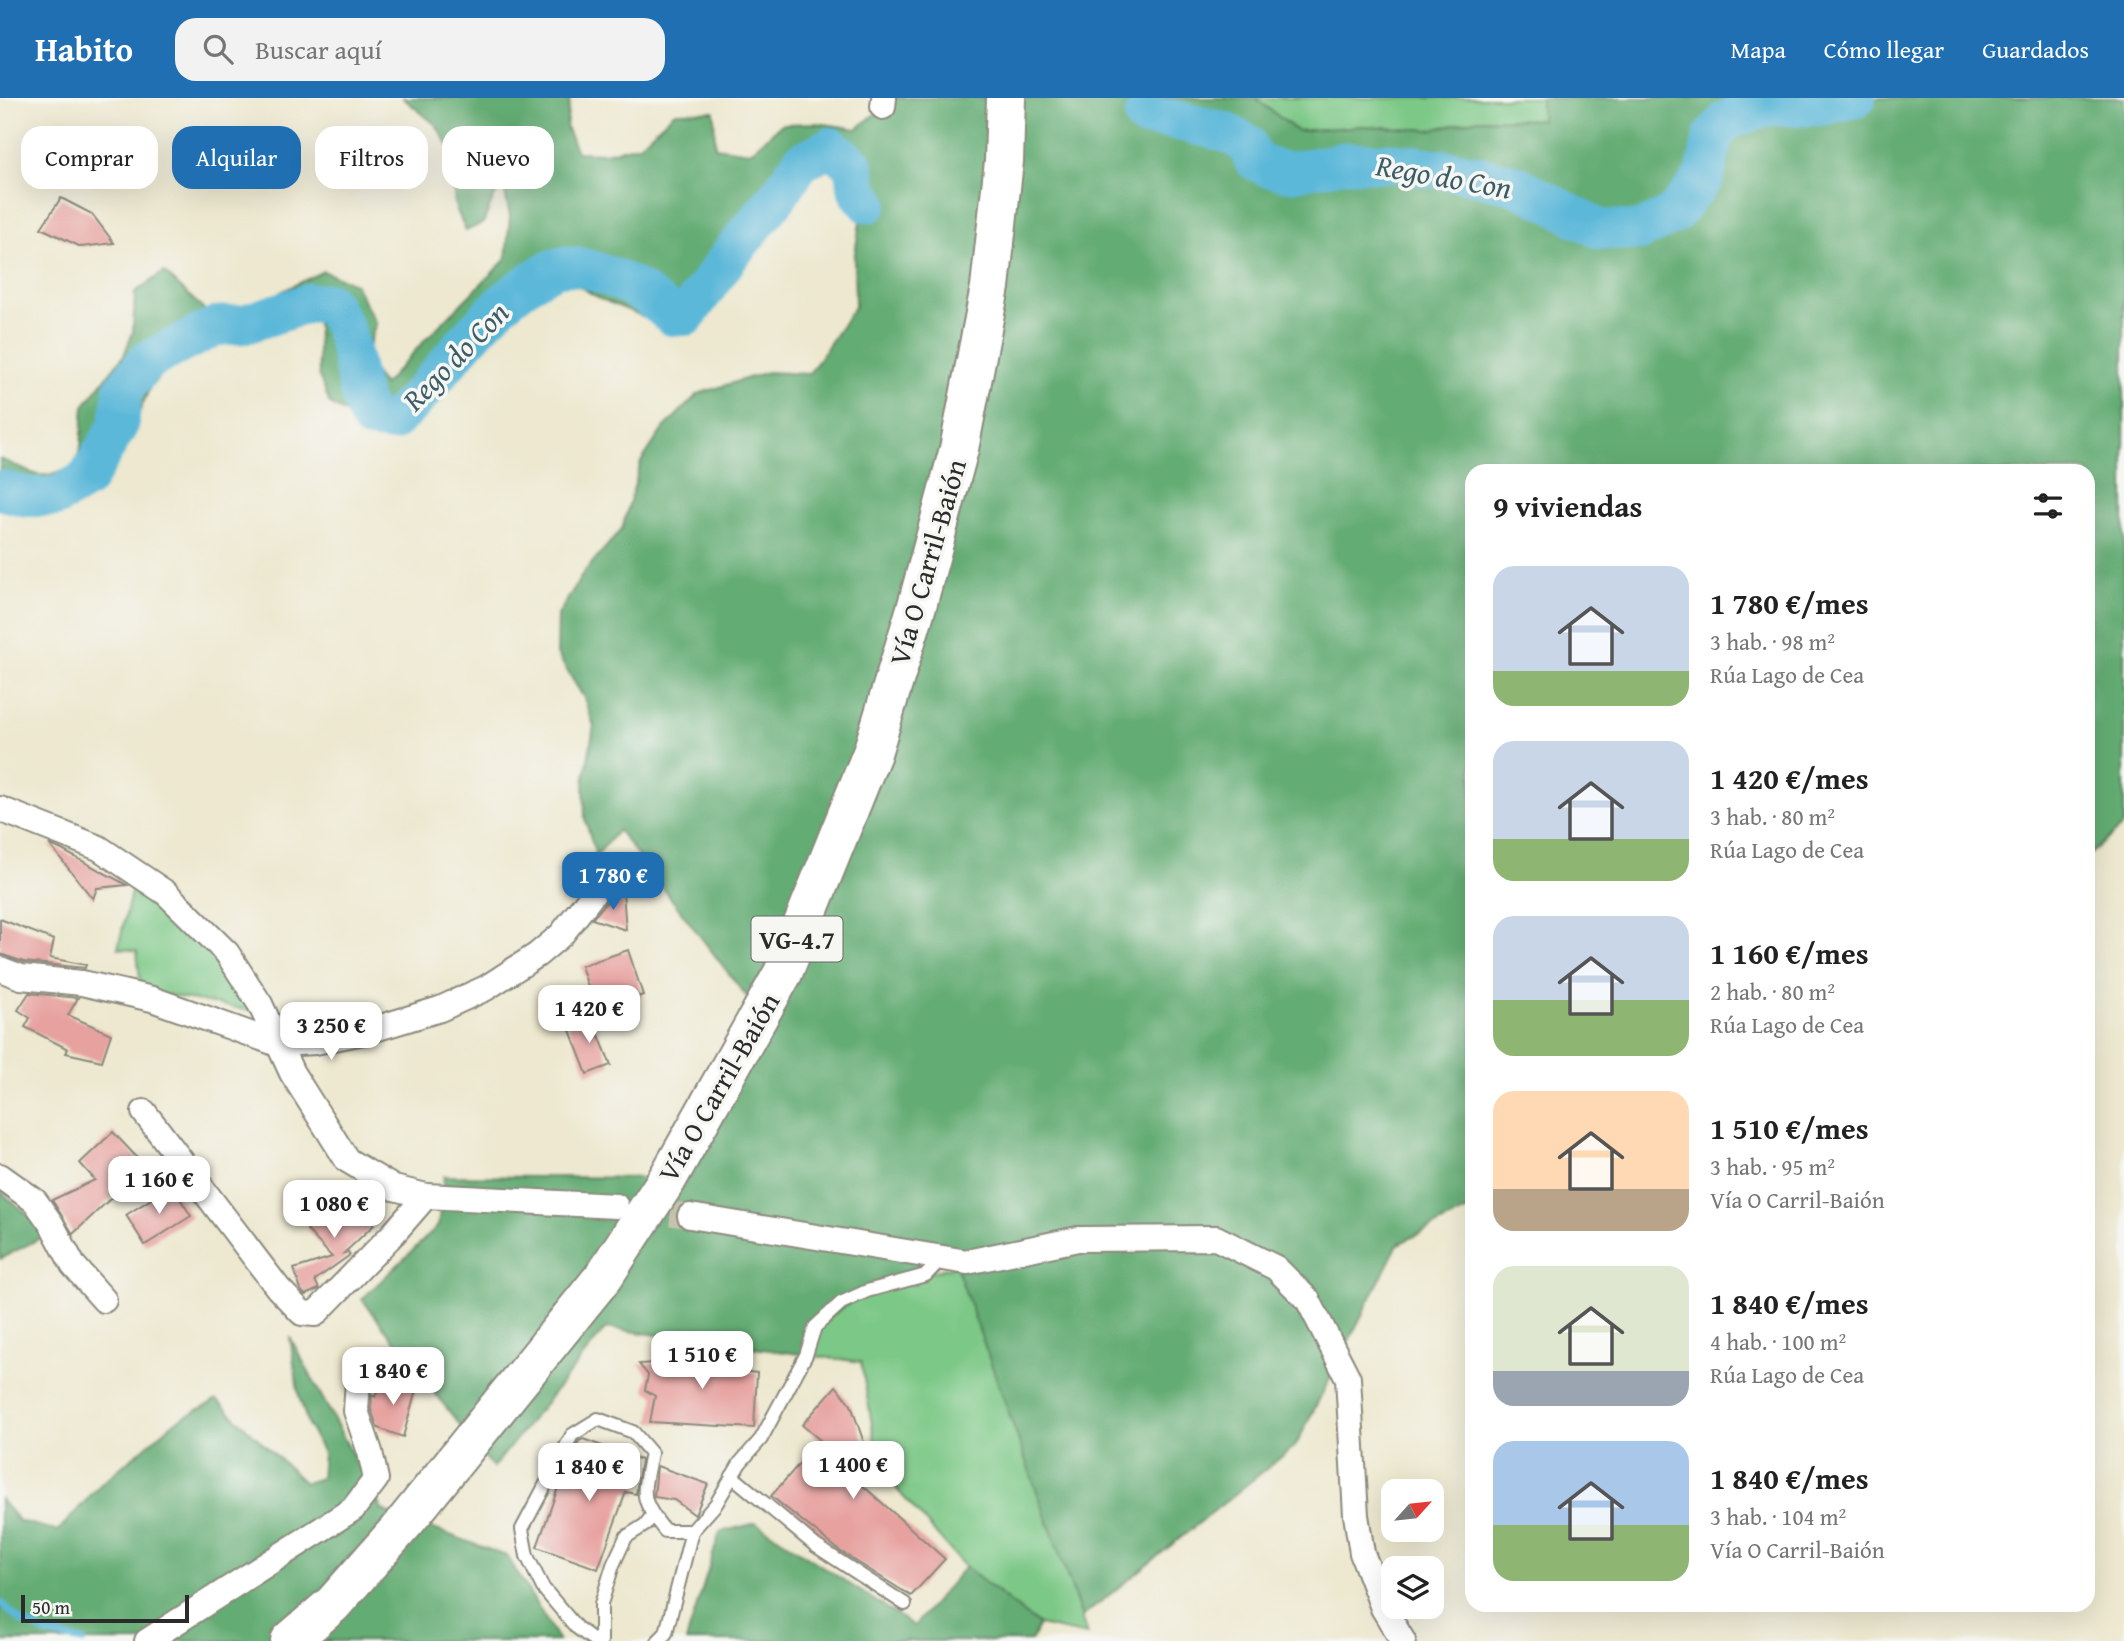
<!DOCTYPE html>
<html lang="es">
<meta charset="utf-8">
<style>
:root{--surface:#fff;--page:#f2f2f2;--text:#222;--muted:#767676;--accent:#1f6fb2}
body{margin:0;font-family:"Gentium Book Plus",serif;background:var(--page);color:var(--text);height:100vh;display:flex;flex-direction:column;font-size:26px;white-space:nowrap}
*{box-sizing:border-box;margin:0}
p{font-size:23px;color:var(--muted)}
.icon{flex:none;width:38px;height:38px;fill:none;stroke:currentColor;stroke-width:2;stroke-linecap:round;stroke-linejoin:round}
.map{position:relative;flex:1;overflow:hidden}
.details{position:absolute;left:1465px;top:366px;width:630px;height:1148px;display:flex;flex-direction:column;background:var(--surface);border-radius:21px;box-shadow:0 7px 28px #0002}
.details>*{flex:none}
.banner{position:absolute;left:21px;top:28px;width:665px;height:63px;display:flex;gap:14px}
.needle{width:46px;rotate:63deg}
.fabs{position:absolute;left:1381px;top:1381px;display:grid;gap:14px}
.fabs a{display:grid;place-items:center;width:63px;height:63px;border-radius:14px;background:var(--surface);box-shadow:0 7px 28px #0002;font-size:35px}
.scale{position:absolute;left:21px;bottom:18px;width:168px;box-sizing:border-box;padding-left:7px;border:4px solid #2b2b2b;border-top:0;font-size:19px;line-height:24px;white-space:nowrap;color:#2b2b2b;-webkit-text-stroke:5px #f6f6f2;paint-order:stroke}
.price{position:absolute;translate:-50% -60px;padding:0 16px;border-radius:14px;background:#fff;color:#222;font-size:23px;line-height:46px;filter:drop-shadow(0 2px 4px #0008)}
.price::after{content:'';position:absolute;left:50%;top:42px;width:21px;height:16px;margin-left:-10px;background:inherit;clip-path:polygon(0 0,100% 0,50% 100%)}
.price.current{background:var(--accent);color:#fff}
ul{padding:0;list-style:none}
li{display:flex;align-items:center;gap:21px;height:175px;padding:0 28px}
li span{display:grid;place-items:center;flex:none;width:196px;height:140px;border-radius:21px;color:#555}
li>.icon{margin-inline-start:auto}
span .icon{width:84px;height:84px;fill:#fffc;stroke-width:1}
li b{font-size:30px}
h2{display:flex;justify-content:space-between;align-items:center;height:84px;padding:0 28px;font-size:30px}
.pill{padding:0 24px;border-radius:21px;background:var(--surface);box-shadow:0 7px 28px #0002;font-size:24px;line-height:63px}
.pill.current{background:var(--accent);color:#fff}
header{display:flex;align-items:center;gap:42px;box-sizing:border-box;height:98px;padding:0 35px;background:var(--accent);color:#fff}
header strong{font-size:33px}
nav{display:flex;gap:38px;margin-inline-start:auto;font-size:24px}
.search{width:490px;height:63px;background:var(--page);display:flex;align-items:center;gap:18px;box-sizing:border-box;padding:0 24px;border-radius:21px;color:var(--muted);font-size:26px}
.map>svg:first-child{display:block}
.green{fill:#7bc886;stroke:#537a58;stroke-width:2}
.forest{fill:#64ac73;stroke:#486c4f;stroke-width:2}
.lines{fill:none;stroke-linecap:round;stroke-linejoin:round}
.stream{stroke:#5bb8d9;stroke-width:7}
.river{stroke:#5bb8d9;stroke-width:40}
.building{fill:#e7a19f}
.minor-tunnel{stroke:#c6c2ae;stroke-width:24;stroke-dasharray:24 12;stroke-linecap:butt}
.service-casing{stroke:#8c8a7d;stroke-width:16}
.minor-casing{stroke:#8c8a7d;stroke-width:28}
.trunk-casing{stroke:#8c8a7d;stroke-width:42}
.service{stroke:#fff;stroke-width:12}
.minor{stroke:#fff;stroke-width:24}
.trunk{stroke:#fff;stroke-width:38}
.labels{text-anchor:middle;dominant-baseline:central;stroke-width:7;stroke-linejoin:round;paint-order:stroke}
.shield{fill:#f6f6f2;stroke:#686867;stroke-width:2}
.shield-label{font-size:26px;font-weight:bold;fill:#2b2b2b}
.street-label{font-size:28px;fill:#2b2b2b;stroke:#f6f6f2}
.water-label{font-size:30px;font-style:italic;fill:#3c5c68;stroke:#f6f6f2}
</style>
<header>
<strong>Habito</strong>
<div class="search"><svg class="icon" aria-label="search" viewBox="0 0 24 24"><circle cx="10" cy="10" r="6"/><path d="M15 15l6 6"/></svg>Buscar aquí</div>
<nav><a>Mapa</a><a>Cómo llegar</a><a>Guardados</a></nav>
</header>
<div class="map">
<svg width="2124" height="1543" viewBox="0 0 2124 1543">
<rect width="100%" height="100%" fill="#f6f6f2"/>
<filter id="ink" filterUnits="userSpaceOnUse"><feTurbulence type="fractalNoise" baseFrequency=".0143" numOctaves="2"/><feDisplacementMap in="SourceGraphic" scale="14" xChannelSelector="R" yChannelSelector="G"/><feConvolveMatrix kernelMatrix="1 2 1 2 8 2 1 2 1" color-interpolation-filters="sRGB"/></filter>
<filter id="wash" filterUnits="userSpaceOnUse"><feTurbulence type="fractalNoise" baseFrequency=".00686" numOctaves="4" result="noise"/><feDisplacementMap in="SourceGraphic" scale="28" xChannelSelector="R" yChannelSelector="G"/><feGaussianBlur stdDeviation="1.57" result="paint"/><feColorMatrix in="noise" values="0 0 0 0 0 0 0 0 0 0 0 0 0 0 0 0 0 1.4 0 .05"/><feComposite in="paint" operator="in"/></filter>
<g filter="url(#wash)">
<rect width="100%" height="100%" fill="#ede8cf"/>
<!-- green -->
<g class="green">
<polygon points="1255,0 1561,0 1563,22 1479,21 1430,32 1363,28 1297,33"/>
<polygon points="124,767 227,855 252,913 141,892 137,853 118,850 133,786"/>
<polygon points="967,1164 1087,1537 1039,1527 965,1469 880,1372 861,1264 806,1257 815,1229 867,1193"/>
</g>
<!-- forest -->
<g class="forest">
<path d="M403 0H570L566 29 577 54 605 55 639 47 675 14 714 13 715 49 750 54 782 26 818 25 857 31 883 9 884 0H1255L1297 33 1363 28 1430 32 1479 21 1541 22V0H2124V727L2088 758V373H1472V1110L1398 1146 1296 1347 1082 1519 951 1154 926 1177 867 1193 815 1229 806 1257 606 1230 493 1370 362 1201 438 1128 444 1078 668 1080 760 916 618 732 596 758 585 721 584 684 594 628 584 600 557 556 558 517 584 474 622 431 641 364 663 331 698 296 767 274 809 276 855 208 854 162 860 124 846 86 832 65 808 78 695 222 671 230 601 201 570 183 545 195 506 223 414 327 385 338 330 306 319 278 317 218 223 244 176 260 150 289 130 336 110 370 92 390 44 411 0 400V361C37 375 33 385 75 369L81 348 84 308 124 257 133 233 135 194 164 174 211 218 255 207 323 173 355 186 376 226C365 252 364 267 384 287L426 241 506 161 510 118 503 87 494 99 483 125 466 133 455 108 451 52 436 27Z"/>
<polygon points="0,1093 39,1126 46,1137 0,1161"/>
<polygon points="290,1239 382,1412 507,1458 559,1543 0,1543 0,1401 19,1423 58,1433 101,1386 176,1323 217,1302 305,1385 321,1380 323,1355 309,1329 299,1299"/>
<polygon points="756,1425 914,1528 965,1469 1039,1527 1031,1543 686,1543 720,1434"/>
</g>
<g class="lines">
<!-- stream -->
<polyline class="stream" points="0,1504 20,1523 49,1536 83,1543"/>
<!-- river -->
<g class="river">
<polyline points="1144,19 1170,21 1225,34 1246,45 1254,62 1267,69 1290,74 1343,64 1397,65 1462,74 1517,87 1599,131 1639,133 1674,116 1705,78 1713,38 1727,22 1767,8 1820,8 1856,0"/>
<path d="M0 392 28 399H56L87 381 119 326 123 292 147 263 216 228 245 226 309 205H329C357 238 350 285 370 321L392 324C443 280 476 217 535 181 540 178 547 173 553 171 572 164 592 172 610 179 633 187 654 201 672 218H686L730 157 779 97 801 64 831 49 854 68 858 93 868 105"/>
</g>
</g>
<g id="blocks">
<!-- building -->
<g class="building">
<polygon points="61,100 92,116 114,145 81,149 41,130"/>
<polygon points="49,746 62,752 127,787 97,790 93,801"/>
<polygon points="615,794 623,794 626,832 592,821"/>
<polygon points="0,821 54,842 50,860 86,867 85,870 24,864 0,856"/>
<polygon points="628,852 643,897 596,913 581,868"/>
<polygon points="29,895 78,900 68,917 111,936 102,963 66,955 68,951 25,929 30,920 18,912"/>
<polygon points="591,918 611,967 587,976 568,927"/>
<polygon points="113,1034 145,1068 73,1136 52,1102 95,1082 80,1065"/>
<polygon points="172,1088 191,1118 145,1147 126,1117"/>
<polygon points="345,1096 374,1127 344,1155 348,1154 350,1157 315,1182 319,1191 305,1197 301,1192 294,1171 332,1159 307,1132"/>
<polygon points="673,1254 708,1254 707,1261 746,1262 740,1273 757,1275 754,1330 650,1324 655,1298 645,1292 648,1277 639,1266 667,1264"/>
<polygon points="385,1282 416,1292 403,1339 378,1330 371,1311 372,1297 375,1299 380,1286"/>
<polygon points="836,1288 851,1307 874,1374 861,1386 945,1461 911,1498 840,1453 771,1398 820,1342 802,1327"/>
<polygon points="583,1341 641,1362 636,1396 626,1394 598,1471 537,1449 566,1367 579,1343"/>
<polygon points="657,1368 708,1386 695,1417 674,1402 654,1399"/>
</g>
</g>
</g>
<g filter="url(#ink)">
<use href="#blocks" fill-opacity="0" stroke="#8c8a7d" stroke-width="2"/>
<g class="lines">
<!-- minor-tunnel -->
<polyline class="minor-tunnel" points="635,1111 690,1118"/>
<defs>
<g id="service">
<polyline points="732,1378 816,1448 905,1506"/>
<path d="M595 1543 576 1529 543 1490 527 1458 522 1431 572 1337 598 1321 633 1334 651 1355C643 1395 638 1400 665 1433H692"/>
<polyline points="601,1543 601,1506 613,1467 626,1439 645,1427 652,1418"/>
<polyline points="658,1543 666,1535 692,1433 716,1406 740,1365 761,1341 806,1257 815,1229 841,1205 867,1193 926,1177 942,1160"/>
</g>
<g id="minor">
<polyline points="883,9 884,0"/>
<polyline points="0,711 99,750 166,795 227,855 260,906 292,975 347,1062 394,1090 426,1098 616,1108"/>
<polyline points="0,871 21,879 82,885 152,901 278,946 315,944 368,933 440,911 486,890 537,857 561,837 597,791 609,779 629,779"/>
<polyline points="144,1014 278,1190 302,1215 315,1216 393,1136 426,1098"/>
<polyline points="0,1078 35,1103 52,1127 73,1167 104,1202"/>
<polyline points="690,1118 967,1164 1078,1141 1216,1140 1276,1170 1308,1202 1348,1280 1356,1417 1362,1455 1383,1510 1403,1543"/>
<polyline points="147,1543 353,1411 376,1381 370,1354 356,1313 358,1282 381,1267"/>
</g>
<polyline id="trunk" points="290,1543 333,1506 407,1422 604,1178 668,1080 783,875 872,655 918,504 959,351 990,189 1004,63 1006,0"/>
</defs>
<!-- service casing -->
<use href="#service" class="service-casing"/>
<!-- minor casing -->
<use href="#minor" class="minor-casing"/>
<!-- trunk casing -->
<use href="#trunk" class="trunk-casing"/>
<!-- service -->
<use href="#service" class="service"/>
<!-- minor -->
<use href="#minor" class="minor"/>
<!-- trunk -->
<use href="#trunk" class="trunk"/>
</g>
</g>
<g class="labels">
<!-- shield labels -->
<rect class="shield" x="751.5" y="818.5" width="91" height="45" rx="5"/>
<g class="shield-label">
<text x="797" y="841">VG-4.7</text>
</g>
<!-- street labels -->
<g class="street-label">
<text transform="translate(927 464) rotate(-74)">Vía O Carril-Baión</text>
<text transform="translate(718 989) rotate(-60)">Vía O Carril-Baión</text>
</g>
<!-- water labels -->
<g class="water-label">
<text transform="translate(1444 78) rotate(10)">Rego do Con</text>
<text transform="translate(455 258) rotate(-46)">Rego do Con</text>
</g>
</g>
</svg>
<div class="fabs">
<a><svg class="needle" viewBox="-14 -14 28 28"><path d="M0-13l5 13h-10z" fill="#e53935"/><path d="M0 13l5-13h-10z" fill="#767676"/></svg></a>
<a><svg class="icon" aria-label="layers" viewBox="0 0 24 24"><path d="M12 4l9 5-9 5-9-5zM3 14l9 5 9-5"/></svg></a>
</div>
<div class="scale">50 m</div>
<b class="price current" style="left:613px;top:814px">1 780 €</b>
<b class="price" style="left:589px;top:947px">1 420 €</b>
<b class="price" style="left:331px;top:964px">3 250 €</b>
<b class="price" style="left:159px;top:1118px">1 160 €</b>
<b class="price" style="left:334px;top:1142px">1 080 €</b>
<b class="price" style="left:702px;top:1293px">1 510 €</b>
<b class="price" style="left:393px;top:1309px">1 840 €</b>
<b class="price" style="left:853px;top:1403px">1 400 €</b>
<b class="price" style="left:589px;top:1405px">1 840 €</b>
<div class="banner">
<a class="pill">Comprar</a>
<a class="pill current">Alquilar</a>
<a class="pill">Filtros</a>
<a class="pill">Nuevo</a>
</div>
<section class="details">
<h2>9 viviendas<svg class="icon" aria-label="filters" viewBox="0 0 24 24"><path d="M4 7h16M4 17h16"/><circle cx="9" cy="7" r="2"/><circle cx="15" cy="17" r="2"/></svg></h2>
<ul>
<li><span style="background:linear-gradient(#c9d6e8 75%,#8fb573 0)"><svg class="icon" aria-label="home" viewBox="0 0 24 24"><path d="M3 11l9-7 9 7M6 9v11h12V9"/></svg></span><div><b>1 780 €/mes</b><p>3 hab. · 98 m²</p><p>Rúa Lago de Cea</p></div></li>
<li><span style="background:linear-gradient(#c9d6e8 70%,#8fb573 0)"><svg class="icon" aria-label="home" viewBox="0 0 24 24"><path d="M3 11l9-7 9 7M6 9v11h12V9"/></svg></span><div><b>1 420 €/mes</b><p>3 hab. · 80 m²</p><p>Rúa Lago de Cea</p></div></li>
<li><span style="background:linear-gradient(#c9d6e8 60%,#8fb573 0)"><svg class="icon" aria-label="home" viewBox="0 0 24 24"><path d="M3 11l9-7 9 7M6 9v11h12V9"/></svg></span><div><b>1 160 €/mes</b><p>2 hab. · 80 m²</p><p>Rúa Lago de Cea</p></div></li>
<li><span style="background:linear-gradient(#ffd9b3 70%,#b9a48a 0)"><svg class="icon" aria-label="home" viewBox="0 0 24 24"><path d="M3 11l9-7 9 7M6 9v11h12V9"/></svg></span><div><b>1 510 €/mes</b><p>3 hab. · 95 m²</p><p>Vía O Carril-Baión</p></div></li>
<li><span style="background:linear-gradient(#dfe7d0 75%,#9aa5b1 0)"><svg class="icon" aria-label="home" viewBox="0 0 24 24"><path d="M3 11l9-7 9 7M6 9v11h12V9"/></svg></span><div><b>1 840 €/mes</b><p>4 hab. · 100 m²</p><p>Rúa Lago de Cea</p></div></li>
<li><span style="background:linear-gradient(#a9c7e8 60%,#8fb573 0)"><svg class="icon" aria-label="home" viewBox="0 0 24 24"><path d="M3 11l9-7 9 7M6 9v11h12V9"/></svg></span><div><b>1 840 €/mes</b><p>3 hab. · 104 m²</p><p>Vía O Carril-Baión</p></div></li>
</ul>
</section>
</div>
